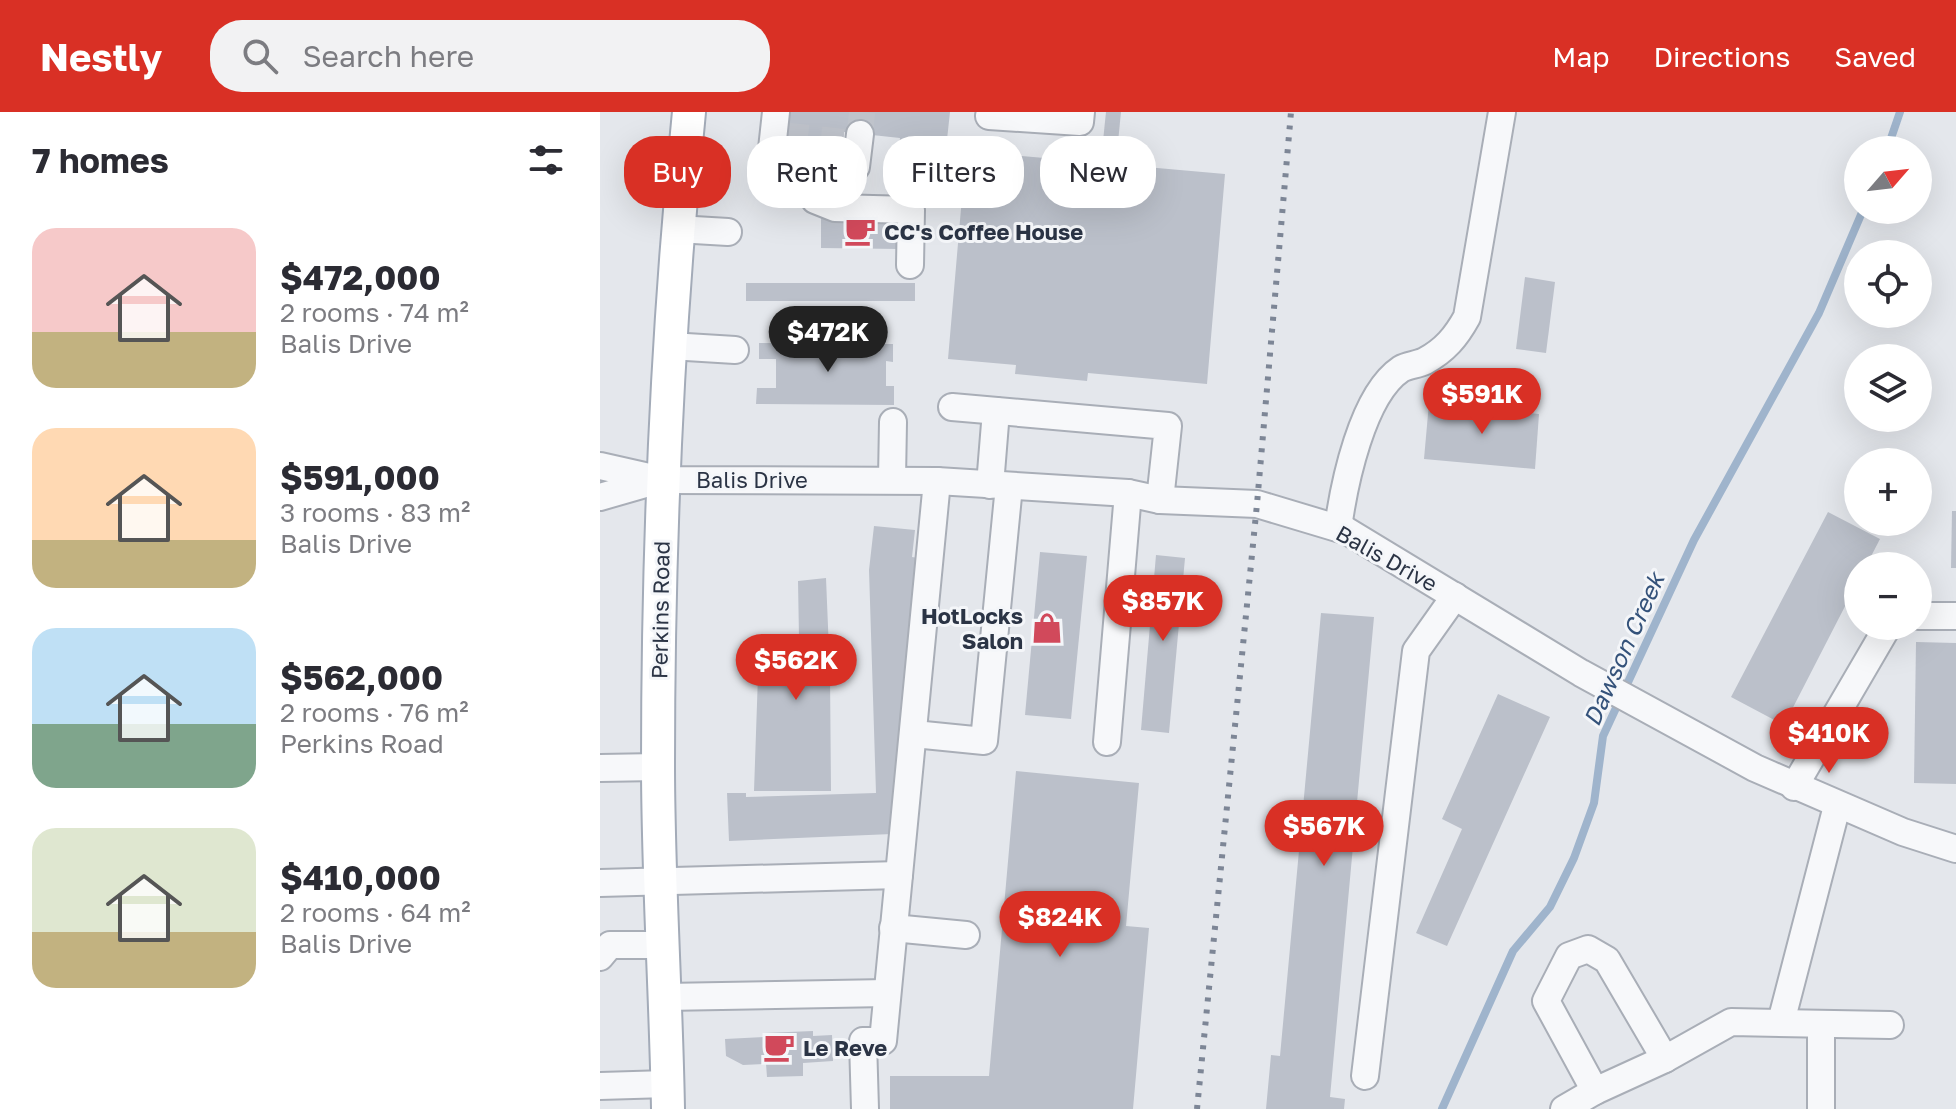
<!DOCTYPE html>
<meta charset="utf-8">
<style>
:root{--surface:#fff;--page:#f2f2f3;--text:#2b2b33;--muted:#7c7c81;--accent:#d93025}
body{margin:0;font-family:"Golos Text",sans-serif;background:var(--page);color:var(--text);height:100vh;display:flex;flex-direction:column;font-size:30px;white-space:nowrap}
*{box-sizing:border-box;margin:0}
p{font-size:26px;color:var(--muted)}
.icon{flex:none;width:44px;height:44px;fill:none;stroke:currentColor;stroke-width:2;stroke-linecap:round;stroke-linejoin:round}
.map{position:relative;flex:1;overflow:hidden}
.sheet{display:flex;flex-direction:column;background:var(--surface);width:600px}
.sheet>*{flex:none}
.banner{position:absolute;left:24px;top:24px;width:760px;height:72px;display:flex;gap:16px}
.needle{width:52px;rotate:62deg}
.buttons{position:absolute;left:1244px;top:24px;display:grid;gap:16px}
.buttons a{display:grid;place-items:center;width:88px;height:88px;border-radius:50%;background:var(--surface);box-shadow:0 8px 32px #0002;font-size:40px}
.price{position:absolute;translate:-50% -68px;padding:0 18px;border-radius:28px;background:var(--accent);color:#fff;font-size:26px;line-height:52px;filter:drop-shadow(0 2px 4px #0008)}
.price::after{content:'';position:absolute;left:50%;top:48px;width:24px;height:18px;margin-left:-12px;background:inherit;clip-path:polygon(0 0,100% 0,50% 100%)}
.price.active{background:#222;color:#fff}
ul{padding:0;list-style:none}
li{display:flex;align-items:center;gap:24px;height:200px;padding:0 32px}
li span{display:grid;place-items:center;flex:none;width:224px;height:160px;border-radius:24px;color:#555}
li>.icon{margin-inline-start:auto}
span .icon{width:96px;height:96px;fill:#fffc;stroke-width:1}
li b{font-size:34px}
h2{display:flex;justify-content:space-between;align-items:center;height:96px;padding:0 32px;font-size:34px}
.tag{padding:0 28px;border-radius:32px;background:var(--surface);box-shadow:0 8px 32px #0002;font-size:28px;line-height:72px}
.tag.active{background:var(--accent);color:#fff}
header{display:flex;align-items:center;gap:48px;box-sizing:border-box;height:112px;padding:0 40px;background:var(--accent);color:#fff}
header strong{font-size:38px}
nav{display:flex;gap:44px;margin-inline-start:auto;font-size:28px}
.search{width:560px;height:72px;background:var(--page);display:flex;align-items:center;gap:20px;box-sizing:border-box;padding:0 28px;border-radius:32px;color:var(--muted);font-size:30px}
main{display:flex;flex:1;min-height:0}
.map>svg:first-child{display:block}
.lines{fill:none;stroke-linecap:round;stroke-linejoin:round}
.stream{stroke:#9fb4cc;stroke-width:8}
.building{fill:#bbc0ca}
.minor-tunnel{stroke:#bfc3cb;stroke-width:26;stroke-dasharray:26 13;stroke-linecap:butt}
.minor-casing{stroke:#a9aeb7;stroke-width:30}
.major-casing{stroke:#a3abb8;stroke-width:36}
.minor{stroke:#f7f8fa;stroke-width:26}
.major{stroke:#fff;stroke-width:32}
.rail{stroke:#7d8696;stroke-width:6;stroke-dasharray:4 8;stroke-linecap:butt}
.labels{text-anchor:middle;dominant-baseline:central;stroke-width:6;stroke-linejoin:round;paint-order:stroke}
.poi-label{font-size:22px;font-weight:bold;fill:#2b3445;stroke:#f4f6f9;text-anchor:start}
.street-label{font-size:22px;fill:#2b3445;stroke:#f4f6f9}
.water-label{font-size:24px;font-style:italic;fill:#34527a;stroke:#f4f6f9}
</style>
<header>
<strong>Nestly</strong>
<div class="search"><svg class="icon" aria-label="search" viewBox="0 0 24 24"><circle cx="10" cy="10" r="6"/><path d="M15 15l6 6"/></svg>Search here</div>
<nav><a>Map</a><a>Directions</a><a>Saved</a></nav>
</header>
<main>
<section class="sheet">
<h2>7 homes<svg class="icon" aria-label="filters" viewBox="0 0 24 24"><path d="M4 7h16M4 17h16"/><circle cx="9" cy="7" r="2"/><circle cx="15" cy="17" r="2"/></svg></h2>
<ul>
<li><span style="background:linear-gradient(#f6c9c9 65%,#c2b280 0)"><svg class="icon" aria-label="home" viewBox="0 0 24 24"><path d="M3 11l9-7 9 7M6 9v11h12V9"/></svg></span><div><b>$472,000</b><p>2 rooms · 74 m²</p><p>Balis Drive</p></div></li>
<li><span style="background:linear-gradient(#ffd9b3 70%,#c2b280 0)"><svg class="icon" aria-label="home" viewBox="0 0 24 24"><path d="M3 11l9-7 9 7M6 9v11h12V9"/></svg></span><div><b>$591,000</b><p>3 rooms · 83 m²</p><p>Balis Drive</p></div></li>
<li><span style="background:linear-gradient(#bfe0f5 60%,#7fa58c 0)"><svg class="icon" aria-label="home" viewBox="0 0 24 24"><path d="M3 11l9-7 9 7M6 9v11h12V9"/></svg></span><div><b>$562,000</b><p>2 rooms · 76 m²</p><p>Perkins Road</p></div></li>
<li><span style="background:linear-gradient(#dfe7d0 65%,#c2b280 0)"><svg class="icon" aria-label="home" viewBox="0 0 24 24"><path d="M3 11l9-7 9 7M6 9v11h12V9"/></svg></span><div><b>$410,000</b><p>2 rooms · 64 m²</p><p>Balis Drive</p></div></li>
</ul>
</section>
<div class="map">
<svg width="1356" height="997" viewBox="0 0 1356 997">
<rect width="100%" height="100%" fill="#e4e7ec"/>
<g class="lines">
<!-- stream -->
<g class="stream">
<polyline points="1287,38 1300,0"/>
<polyline points="842,997 913,839 950,795 974,746 994,691 1003,624 1094,428 1219,201 1263,98"/>
</g>
</g>
<!-- building -->
<g class="building">
<polygon points="185,0 350,0 343,64 296,59 300,26 244,20 241,43 181,38"/>
<polygon points="506,0 521,0 518,30 503,29"/>
<polygon points="366,39 625,62 607,272 488,261 487,269 415,262 416,253 348,247"/>
<polygon points="221,101 299,102 299,137 221,136"/>
<polygon points="925,165 955,170 946,241 916,237"/>
<rect x="146" y="171" width="169" height="18"/>
<polygon points="159,231 293,232 293,250 286,249 286,274 294,274 294,293 156,292 157,276 176,276 176,247 159,247"/>
<polygon points="829,291 939,302 935,357 824,347"/>
<polygon points="1352,399 1356,399 1356,456 1351,456"/>
<polygon points="1228,400 1280,427 1266,454 1258,454 1258,469 1184,613 1131,585"/>
<polygon points="274,414 315,418 312,445 318,446 292,722 129,729 127,681 146,681 146,685 276,681 269,458"/>
<polygon points="440,440 487,444 471,607 425,603"/>
<polygon points="556,443 585,446 569,621 541,618"/>
<polygon points="226,466 230,563 231,679 154,679 158,563 164,563 163,526 199,526 198,469"/>
<polygon points="721,501 774,505 730,985 745,987 744,997 666,997 671,943 680,944"/>
<polygon points="1316,530 1356,531 1356,672 1314,671"/>
<polygon points="898,582 950,605 847,834 816,821 862,717 842,707"/>
<polygon points="416,659 539,671 526,814 549,816 533,997 290,997 290,964 389,964"/>
<polygon points="213,919 213,924 232,923 233,949 203,951 203,964 167,965 166,952 143,953 126,944 125,927 165,925 164,921"/>
</g>
<g class="lines">
<!-- minor-tunnel -->
<g class="minor-tunnel">
<polyline points="260,22 262,0"/>
<polyline points="182,23 243,30"/>
</g>
<defs>
<g id="minor">
<polyline points="176,0 171,46 256,55 260,22"/>
<polyline points="390,0 389,4 480,10 481,0"/>
<polyline points="215,88 235,96 311,98 310,153"/>
<polyline points="77,117 128,120"/>
<polyline points="70,234 135,238"/>
<polyline points="352,295 568,314 560,388"/>
<polyline points="0,354 62,368 337,369 528,381 560,388 657,392 747,419 981,561 1155,656 1303,720 1356,737"/>
<polyline points="292,367 293,310"/>
<polyline points="390,373 396,299"/>
<polyline points="0,385 59,368"/>
<path d="M738 416C744 372 762 283 801 257 808 253 817 253 825 249 845 238 856 225 867 205L902 0"/>
<polyline points="1318,504 1356,504"/>
<polyline points="314,622 384,629 409,374"/>
<polyline points="507,630 528,381"/>
<polyline points="0,656 58,655"/>
<polyline points="1194,675 1288,514"/>
<polyline points="0,771 299,763"/>
<polyline points="293,816 366,823"/>
<polyline points="0,845 10,833 63,833"/>
<polyline points="65,885 287,881"/>
<polyline points="1181,910 1237,694"/>
<polyline points="765,964 816,539 855,484"/>
<polyline points="0,974 67,972"/>
<polyline points="995,979 946,889 969,844 988,837 1007,848 1065,947"/>
<polyline points="265,997 263,929 283,929 337,369"/>
<polyline points="964,997 995,979 1065,947 1131,910 1290,913"/>
<polyline points="1221,997 1221,912"/>
</g>
<path id="major" d="M68 997C66 882 58 767 58 652 58 434 67 217 89 0"/>
</defs>
<!-- minor casing -->
<use href="#minor" class="minor-casing"/>
<!-- major casing -->
<use href="#major" class="major-casing"/>
<!-- minor -->
<use href="#minor" class="minor"/>
<!-- major -->
<use href="#major" class="major"/>
<!-- rail -->
<polyline class="rail" points="597,997 657,392 691,0"/>
</g>
<!-- icons -->
<defs>
<symbol id="cafe-bare" viewBox="-9 -9 18 18"><path d="M-5.5-4.5H6V0H3Q3 3.5 0 3.5H-2.5Q-5.5 3.5-5.5 0ZM3-3.2v2h1.7v-2ZM-6 4.5H4V6H-6Z" fill="#d1495b" stroke="#f4f6f9" stroke-width="2.5" paint-order="stroke"/></symbol>
<symbol id="shop-bare" viewBox="-9 -9 18 18"><path d="M-5-2.5h2.3a2.7 3.5 0 0 1 5.4 0H5L5.5 6h-11ZM-1.5-2.5h3a1.5 2.3 0 0 0-3 0Z" fill="#d1495b" stroke="#f4f6f9" stroke-width="2.5" paint-order="stroke"/></symbol>
</defs>
<g fill-rule="evenodd">
<use href="#cafe-bare" x="238" y="97" width="44" height="44"/>
<use href="#shop-bare" x="425" y="494" width="44" height="44"/>
<use href="#cafe-bare" x="157" y="913" width="44" height="44"/>
</g>
<g class="labels">
<!-- poi labels -->
<g class="poi-label">
<text x="284" y="119">CC's Coffee House</text>
<text x="423" y="503" text-anchor="end">HotLocks<tspan x="423" dy="25">Salon</tspan></text>
<text x="203" y="935">Le Reve</text>
</g>
<!-- street labels -->
<g class="street-label">
<text x="152" y="367">Balis Drive</text>
<text transform="translate(787 446) rotate(29)">Balis Drive</text>
<text transform="translate(60 498) rotate(-89)">Perkins Road</text>
</g>
<!-- water labels -->
<g class="water-label">
<text transform="translate(1023 537) rotate(-66)">Dawson Creek</text>
</g>
</g>
</svg>
<div class="buttons">
<a><svg class="needle" viewBox="-14 -14 28 28"><path d="M0-13l5 13h-10z" fill="#e53935"/><path d="M0 13l5-13h-10z" fill="#7c7c81"/></svg></a>
<a><svg class="icon" aria-label="locate" viewBox="0 0 24 24"><circle cx="12" cy="12" r="6"/><path d="M12 2v4M12 18v4M2 12h4M18 12h4"/></svg></a>
<a><svg class="icon" aria-label="layers" viewBox="0 0 24 24"><path d="M12 4l9 5-9 5-9-5zM3 14l9 5 9-5"/></svg></a>
<a>+</a>
<a>−</a>
</div>
<b class="price active" style="left:228px;top:262px">$472K</b>
<b class="price" style="left:882px;top:324px">$591K</b>
<b class="price" style="left:563px;top:531px">$857K</b>
<b class="price" style="left:196px;top:590px">$562K</b>
<b class="price" style="left:1229px;top:663px">$410K</b>
<b class="price" style="left:724px;top:756px">$567K</b>
<b class="price" style="left:460px;top:847px">$824K</b>
<div class="banner">
<a class="tag active">Buy</a>
<a class="tag">Rent</a>
<a class="tag">Filters</a>
<a class="tag">New</a>
</div>
</div>
</main>
